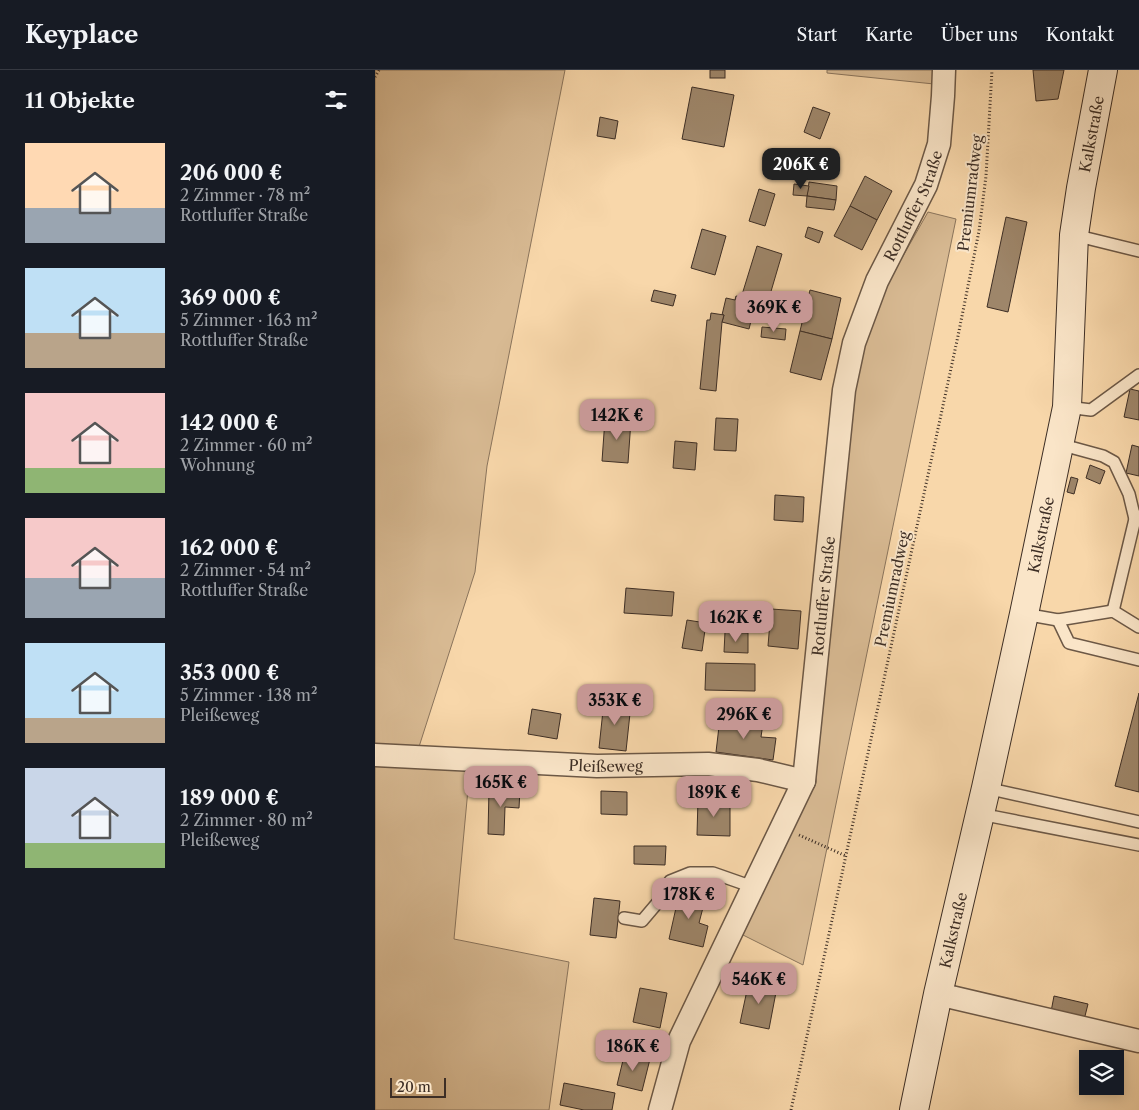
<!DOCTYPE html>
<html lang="de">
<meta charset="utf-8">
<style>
:root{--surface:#171b24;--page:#242831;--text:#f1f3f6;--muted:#9ea1a6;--line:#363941;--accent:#c59692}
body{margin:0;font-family:"Libre Caslon Text",serif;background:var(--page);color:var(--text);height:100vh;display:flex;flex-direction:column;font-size:19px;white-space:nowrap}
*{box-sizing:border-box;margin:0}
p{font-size:16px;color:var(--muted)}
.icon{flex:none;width:28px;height:28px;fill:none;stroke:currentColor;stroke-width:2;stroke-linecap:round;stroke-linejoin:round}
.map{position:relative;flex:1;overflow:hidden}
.sheet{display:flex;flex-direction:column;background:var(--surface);width:375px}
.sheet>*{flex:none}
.controls{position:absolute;left:704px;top:980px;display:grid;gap:10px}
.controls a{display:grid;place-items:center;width:45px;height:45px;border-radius:0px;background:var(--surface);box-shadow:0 2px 12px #0003;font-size:25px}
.scale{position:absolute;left:15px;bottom:12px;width:56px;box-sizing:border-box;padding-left:5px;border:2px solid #3d2e25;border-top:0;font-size:14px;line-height:18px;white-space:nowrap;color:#3d2e25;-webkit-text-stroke:4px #fae5c8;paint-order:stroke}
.price{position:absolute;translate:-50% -42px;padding:0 11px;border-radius:10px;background:var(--accent);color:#111;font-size:16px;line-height:32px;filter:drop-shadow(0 1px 2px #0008)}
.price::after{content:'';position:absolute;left:50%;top:30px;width:15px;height:11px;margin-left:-8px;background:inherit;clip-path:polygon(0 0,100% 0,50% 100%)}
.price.selected{background:#222;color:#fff}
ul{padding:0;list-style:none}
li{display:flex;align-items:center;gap:15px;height:125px;padding:0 25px}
li span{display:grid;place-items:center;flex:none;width:140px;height:100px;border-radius:0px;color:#555}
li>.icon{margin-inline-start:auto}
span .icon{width:60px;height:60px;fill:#fffc;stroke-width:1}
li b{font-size:21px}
h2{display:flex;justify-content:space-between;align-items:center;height:60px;padding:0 25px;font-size:21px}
header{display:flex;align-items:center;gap:30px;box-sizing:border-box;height:70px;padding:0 25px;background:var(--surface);border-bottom:1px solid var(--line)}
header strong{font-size:24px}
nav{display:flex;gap:28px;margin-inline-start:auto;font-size:18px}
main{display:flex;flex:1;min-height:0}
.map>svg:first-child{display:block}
.green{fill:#d8ba93;stroke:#8a745c}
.building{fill:#9e866a;stroke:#3d2e25}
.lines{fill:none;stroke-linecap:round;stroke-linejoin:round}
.service-casing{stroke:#6c5846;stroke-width:14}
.minor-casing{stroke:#6c5846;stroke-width:25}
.secondary-casing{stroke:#3d2e25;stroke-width:30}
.path{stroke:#3d2e25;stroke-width:3;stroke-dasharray:1 2.5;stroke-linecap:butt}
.service{stroke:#fae5c8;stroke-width:11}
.minor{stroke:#fae5c8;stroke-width:22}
.secondary{stroke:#fae5c8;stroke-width:28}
.labels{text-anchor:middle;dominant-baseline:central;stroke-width:4;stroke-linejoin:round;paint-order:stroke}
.street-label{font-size:15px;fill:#3d2e25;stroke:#fae5c8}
</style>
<header>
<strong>Keyplace</strong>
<nav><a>Start</a><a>Karte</a><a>Über uns</a><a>Kontakt</a></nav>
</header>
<main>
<section class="sheet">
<h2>11 Objekte<svg class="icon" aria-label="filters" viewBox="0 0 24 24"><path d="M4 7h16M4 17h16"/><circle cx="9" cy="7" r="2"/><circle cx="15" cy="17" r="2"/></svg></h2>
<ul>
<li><span style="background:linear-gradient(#ffd9b3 65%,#9aa5b1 0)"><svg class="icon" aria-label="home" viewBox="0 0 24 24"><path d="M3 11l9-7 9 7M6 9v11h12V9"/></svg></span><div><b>206 000 €</b><p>2 Zimmer · 78 m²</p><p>Rottluffer Straße</p></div></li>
<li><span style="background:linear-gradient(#bfe0f5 65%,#b9a48a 0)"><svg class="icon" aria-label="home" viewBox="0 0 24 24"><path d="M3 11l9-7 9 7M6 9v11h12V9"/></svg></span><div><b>369 000 €</b><p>5 Zimmer · 163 m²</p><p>Rottluffer Straße</p></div></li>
<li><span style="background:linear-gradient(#f6c9c9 75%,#8fb573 0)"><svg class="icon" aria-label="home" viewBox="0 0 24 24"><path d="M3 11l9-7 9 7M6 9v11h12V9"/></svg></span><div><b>142 000 €</b><p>2 Zimmer · 60 m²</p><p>Wohnung</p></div></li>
<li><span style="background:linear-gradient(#f6c9c9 60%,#9aa5b1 0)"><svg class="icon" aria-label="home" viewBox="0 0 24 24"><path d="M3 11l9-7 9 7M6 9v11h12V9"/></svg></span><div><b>162 000 €</b><p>2 Zimmer · 54 m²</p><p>Rottluffer Straße</p></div></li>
<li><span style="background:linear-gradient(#bfe0f5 75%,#b9a48a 0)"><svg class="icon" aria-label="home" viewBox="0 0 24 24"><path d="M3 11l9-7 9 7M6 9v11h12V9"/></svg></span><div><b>353 000 €</b><p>5 Zimmer · 138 m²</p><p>Pleißeweg</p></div></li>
<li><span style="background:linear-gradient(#c9d6e8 75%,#8fb573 0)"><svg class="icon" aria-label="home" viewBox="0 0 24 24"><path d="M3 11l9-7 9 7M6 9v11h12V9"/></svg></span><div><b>189 000 €</b><p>2 Zimmer · 80 m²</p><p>Pleißeweg</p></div></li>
</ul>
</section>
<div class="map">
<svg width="764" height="1040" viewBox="0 0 764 1040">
<rect width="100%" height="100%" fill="#f8d7aa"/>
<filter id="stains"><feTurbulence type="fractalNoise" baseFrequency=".004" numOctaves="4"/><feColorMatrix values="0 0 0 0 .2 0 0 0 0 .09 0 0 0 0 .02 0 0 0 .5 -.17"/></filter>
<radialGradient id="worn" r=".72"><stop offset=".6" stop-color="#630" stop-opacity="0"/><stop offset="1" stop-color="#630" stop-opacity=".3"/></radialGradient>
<!-- green -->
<g class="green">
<polygon points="0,0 190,0 112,396 100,502 42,683 0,681"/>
<polygon points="452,0 559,0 559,14 452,3"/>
<polygon points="553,142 581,149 428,895 362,862 435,714 478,321 488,275 511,216"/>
<polygon points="0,693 95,698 79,869 194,892 174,1040 0,1040"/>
</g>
<!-- building -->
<g class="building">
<rect x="335" y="0" width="15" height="8"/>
<polygon points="658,0 689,0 683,29 661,31"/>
<polygon points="317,17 359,25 349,77 307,69"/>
<polygon points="438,37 455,43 445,69 429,62"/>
<polygon points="225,47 243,51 240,69 222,66"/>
<polygon points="490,106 517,121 502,150 475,136"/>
<polygon points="434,112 462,116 461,130 432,126"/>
<polygon points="419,114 434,116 432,126 418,125"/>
<polygon points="384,119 400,124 390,156 374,151"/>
<polygon points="432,126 461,130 459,140 431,137"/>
<polygon points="475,136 502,150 487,180 459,166"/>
<polygon points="631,147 652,152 633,242 612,237"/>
<polygon points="433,157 448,162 444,173 430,167"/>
<polygon points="327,159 351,166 340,205 316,198"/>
<polygon points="382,176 407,184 392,235 366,228"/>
<polygon points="279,220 301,225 298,236 276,231"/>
<polygon points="435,220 466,228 457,269 425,261"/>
<polygon points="361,226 381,231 374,259 347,252 349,245 347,245 351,228 360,230"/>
<polygon points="336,243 349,245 347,252 341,321 325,319 332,250 335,250"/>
<polygon points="387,257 411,259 410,270 386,267"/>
<polygon points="425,261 457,269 446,310 415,302"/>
<polygon points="755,319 764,321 764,350 749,347"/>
<polygon points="341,348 363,349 361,381 339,380"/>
<polygon points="230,349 256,350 253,393 227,391"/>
<polygon points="300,371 322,373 320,400 298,398"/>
<polygon points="757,375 764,377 764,406 751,403"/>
<polygon points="715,395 730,401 725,414 711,408"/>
<polygon points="696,407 703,409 699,424 692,422"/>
<polygon points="400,425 429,427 428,452 399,450"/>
<polygon points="251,518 299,522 297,546 249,543"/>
<polygon points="396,539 426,541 423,579 393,576"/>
<polygon points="312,550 331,553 327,581 307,578"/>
<polygon points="350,562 373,563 373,583 349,582"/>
<polygon points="331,593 380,594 380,621 330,620"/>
<polygon points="764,623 764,722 740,716"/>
<polygon points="229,631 256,634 251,681 224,678"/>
<polygon points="157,639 186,644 182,669 153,664"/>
<polygon points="345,648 388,653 386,667 401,668 398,690 341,682"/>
<polygon points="114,719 145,719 144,738 130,737 129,765 113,764"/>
<polygon points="226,721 252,722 252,745 226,744"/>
<polygon points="323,729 355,730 355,766 322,765"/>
<polygon points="259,776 291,776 290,795 259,794"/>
<polygon points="305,820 331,826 324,853 333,856 328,877 294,869"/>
<polygon points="219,828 245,831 241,868 215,865"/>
<polygon points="374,911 402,917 394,959 365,953"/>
<polygon points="265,918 292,923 285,958 258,952"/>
<polygon points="679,926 713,934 708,954 675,947"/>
<polygon points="250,982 275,989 267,1021 242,1015"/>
<polygon points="189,1013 240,1023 237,1040 209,1040 185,1035"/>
</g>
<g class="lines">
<defs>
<g id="service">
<polyline points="699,165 764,181"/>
<polyline points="692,337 716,340 764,305"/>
<polyline points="684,374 728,386 739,392 754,424 760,449"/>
<polyline points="738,541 760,449 764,446"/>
<polyline points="649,544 683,550 738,541 764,557"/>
<polyline points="683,550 694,573 764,590"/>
<polyline points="611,718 764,752"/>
<polyline points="605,744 764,775"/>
<polyline points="249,848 267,851 284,831 295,811 315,803 338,803 378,817"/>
</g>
<g id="minor">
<path id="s1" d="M0 685 222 696 333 694 383 700 429 711"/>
<polyline points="563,924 764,971"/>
<path id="s2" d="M285 1040 304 971 429 711 469 320 479 273 502 211 551 115 564 74 568 26 569 0"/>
</g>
<g id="secondary">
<path id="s3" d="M539 1040 563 924 611 718 649 544 692 337 699 165 706 118 728 0"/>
</g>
</defs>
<!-- service casing -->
<use href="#service" class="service-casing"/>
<!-- minor casing -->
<use href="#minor" class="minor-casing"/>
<!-- secondary casing -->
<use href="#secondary" class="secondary-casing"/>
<!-- path -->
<g class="path">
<polyline points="0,7 4,0"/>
<polyline points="424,765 471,786"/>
<polyline points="416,1040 583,266 604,161 611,106 617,0"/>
</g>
<!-- service -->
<use href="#service" class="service"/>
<!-- minor -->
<use href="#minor" class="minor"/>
<!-- secondary -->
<use href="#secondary" class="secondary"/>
</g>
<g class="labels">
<!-- street labels -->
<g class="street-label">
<text stroke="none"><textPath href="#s3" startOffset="994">Kalkstraße</textPath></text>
<text transform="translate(595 123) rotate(-83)">Premiumradweg</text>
<text stroke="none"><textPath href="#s2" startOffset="951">Rottluffer Straße</textPath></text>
<text stroke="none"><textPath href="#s3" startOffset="589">Kalkstraße</textPath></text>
<text transform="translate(517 519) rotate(-78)">Premiumradweg</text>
<text stroke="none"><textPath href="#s2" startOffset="546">Rottluffer Straße</textPath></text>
<text stroke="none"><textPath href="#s1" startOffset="231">Pleißeweg</textPath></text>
<text stroke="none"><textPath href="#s3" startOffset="184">Kalkstraße</textPath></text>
</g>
</g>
<rect width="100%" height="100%" filter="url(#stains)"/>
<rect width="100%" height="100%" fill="url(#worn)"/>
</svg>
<div class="controls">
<a><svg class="icon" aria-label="layers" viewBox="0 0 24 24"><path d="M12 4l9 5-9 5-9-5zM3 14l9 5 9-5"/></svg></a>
</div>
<div class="scale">20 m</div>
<b class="price selected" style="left:426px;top:120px">206K €</b>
<b class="price" style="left:399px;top:263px">369K €</b>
<b class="price" style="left:242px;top:371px">142K €</b>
<b class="price" style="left:361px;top:573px">162K €</b>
<b class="price" style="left:240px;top:656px">353K €</b>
<b class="price" style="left:369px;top:670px">296K €</b>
<b class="price" style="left:126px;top:738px">165K €</b>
<b class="price" style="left:339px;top:748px">189K €</b>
<b class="price" style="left:314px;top:850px">178K €</b>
<b class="price" style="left:384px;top:935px">546K €</b>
<b class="price" style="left:258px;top:1002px">186K €</b>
</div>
</main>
